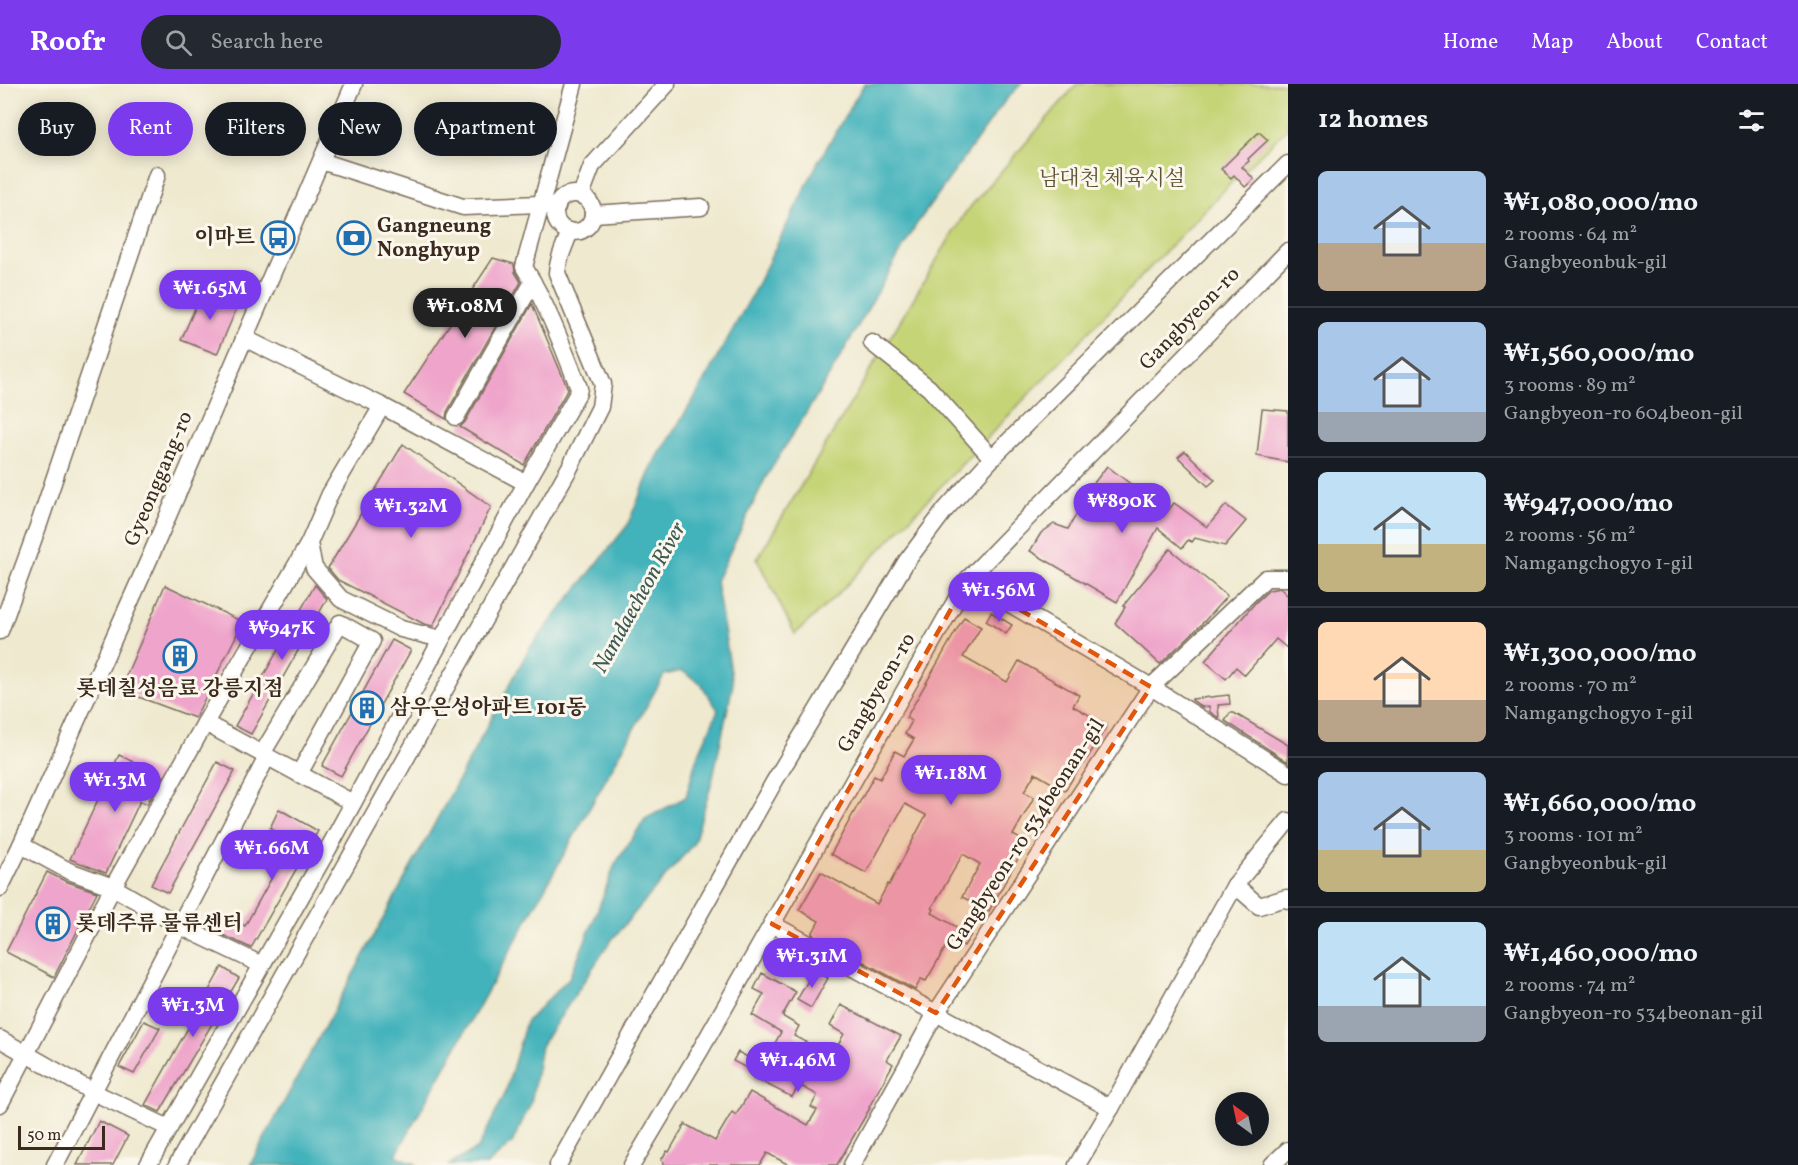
<!DOCTYPE html>
<meta charset="utf-8">
<style>
:root{--surface:#171b24;--page:#242831;--text:#f1f3f6;--muted:#9ea1a6;--line:#363941;--accent:#7c3aed}
body{margin:0;font-family:Vollkorn,"Noto Serif KR",serif;background:var(--page);color:var(--text);height:100vh;display:flex;flex-direction:column;font-size:22px;white-space:nowrap}
*{box-sizing:border-box;margin:0}
p{font-size:20px;color:var(--muted)}
.icon{flex:none;width:33px;height:33px;fill:none;stroke:currentColor;stroke-width:2;stroke-linecap:round;stroke-linejoin:round}
.map{position:relative;flex:1;overflow:hidden}
.panel{display:flex;flex-direction:column;background:var(--surface);width:510px}
.panel>*{flex:none}
.hud{position:absolute;left:18px;top:18px;width:570px;height:54px;display:flex;gap:12px}
.needle{width:39px;rotate:327deg}
.controls{position:absolute;left:1215px;top:1008px;display:grid;gap:12px}
.controls a{display:grid;place-items:center;width:54px;height:54px;border-radius:50%;background:var(--surface);box-shadow:0 3px 15px #0003;font-size:30px}
.scale{position:absolute;left:18px;bottom:15px;width:87px;box-sizing:border-box;padding-left:6px;border:3px solid #3b2a1e;border-top:0;font-size:16px;line-height:21px;white-space:nowrap;color:#3b2a1e;-webkit-text-stroke:4px #fbf7ec;paint-order:stroke}
.price{position:absolute;translate:-50% -51px;padding:0 14px;border-radius:21px;background:var(--accent);color:#fff;font-size:20px;line-height:39px;filter:drop-shadow(0 2px 3px #0008)}
.price::after{content:'';position:absolute;left:50%;top:36px;width:18px;height:14px;margin-left:-9px;background:inherit;clip-path:polygon(0 0,100% 0,50% 100%)}
.price.selected{background:#222;color:#fff}
ul{padding:0;list-style:none}
li{display:flex;align-items:center;gap:18px;height:150px;padding:0 30px}
li+li{border-top:2px solid var(--line)}
li span{display:grid;place-items:center;flex:none;width:168px;height:120px;border-radius:9px;color:#555}
li>.icon{margin-inline-start:auto}
span .icon{width:72px;height:72px;fill:#fffc;stroke-width:1}
li b{font-size:26px}
h2{display:flex;justify-content:space-between;align-items:center;height:72px;padding:0 30px;font-size:26px}
.chip{padding:0 21px;border-radius:27px;background:var(--surface);box-shadow:0 3px 15px #0003;font-size:21px;line-height:54px}
.chip.selected{background:var(--accent);color:#fff}
header{display:flex;align-items:center;gap:36px;box-sizing:border-box;height:84px;padding:0 30px;background:var(--accent);color:#fff}
header strong{font-size:28px}
nav{display:flex;gap:33px;margin-inline-start:auto;font-size:21px}
.search{width:420px;height:54px;background:var(--page);display:flex;align-items:center;gap:15px;box-sizing:border-box;padding:0 21px;border-radius:33px;color:var(--muted);font-size:22px}
main{display:flex;flex:1;min-height:0}
.map>svg:first-child{display:block}
.green{fill:#c5d476;stroke:#807f4a;stroke-width:1.5}
.water{fill:#42b2bb;stroke:#3e6e6c;stroke-width:1.5}
.building{fill:#efa5cb}
.lines{fill:none;stroke-linecap:round;stroke-linejoin:round}
.minor-casing{stroke:#7a6d5c;stroke-width:19}
.minor{stroke:#fff;stroke-width:16}
.marked{fill:#df570d;fill-opacity:0.2;stroke:#df570d;stroke-width:4.5;stroke-dasharray:12 8;stroke-linejoin:round}
.labels{text-anchor:middle;dominant-baseline:central;stroke-width:6;stroke-linejoin:round;paint-order:stroke}
.park-label{font-size:21px;fill:#5e5434;stroke:#fbf7ec}
.poi-label{font-size:21px;font-weight:bold;fill:#3b2a1e;stroke:#fbf7ec;text-anchor:start}
.street-label{font-size:21px;fill:#3b2a1e;stroke:#fbf7ec}
.water-label{font-size:22px;font-style:italic;fill:#3d5a55;stroke:#fbf7ec}
</style>
<header>
<strong>Roofr</strong>
<div class="search"><svg class="icon" aria-label="search" viewBox="0 0 24 24"><circle cx="10" cy="10" r="6"/><path d="M15 15l6 6"/></svg>Search here</div>
<nav><a>Home</a><a>Map</a><a>About</a><a>Contact</a></nav>
</header>
<main>
<div class="map">
<svg width="1288" height="1081" viewBox="0 0 1288 1081">
<rect width="100%" height="100%" fill="#fbf7ec"/>
<filter id="ink" filterUnits="userSpaceOnUse"><feTurbulence type="fractalNoise" baseFrequency=".0167" numOctaves="2"/><feDisplacementMap in="SourceGraphic" scale="12" xChannelSelector="R" yChannelSelector="G"/><feConvolveMatrix kernelMatrix="1 2 1 2 8 2 1 2 1" color-interpolation-filters="sRGB"/></filter>
<filter id="wash" filterUnits="userSpaceOnUse"><feTurbulence type="fractalNoise" baseFrequency=".008" numOctaves="4" result="noise"/><feDisplacementMap in="SourceGraphic" scale="24" xChannelSelector="R" yChannelSelector="G"/><feGaussianBlur stdDeviation="1.35" result="paint"/><feColorMatrix in="noise" values="0 0 0 0 0 0 0 0 0 0 0 0 0 0 0 0 0 1.4 0 .05"/><feComposite in="paint" operator="in"/></filter>
<g filter="url(#wash)">
<rect width="100%" height="100%" fill="#efe9cf"/>
<!-- green -->
<polygon class="green" points="1077,0 1288,0 1288,44 1230,100 835,513 795,550 757,475 965,129"/>
<!-- water -->
<polygon class="water" points="864,0 1021,0 1004,18 916,141 831,289 766,393 716,497 733,600 712,698 694,759 610,858 541,962 531,1019 512,1059 487,1081 449,1081 478,1064 505,1010 526,938 569,894 593,838 615,780 645,735 686,713 696,676 718,626 701,600 682,587 664,591 396,1071 417,1081 250,1081 529,565 627,442 653,380 692,318 751,213 818,78"/>
<g id="blocks">
<!-- building -->
<g class="building">
<polygon points="1259,48 1268,56 1248,75 1249,77 1242,83 1254,95 1245,103 1234,91 1231,94 1221,85"/>
<polygon points="493,174 514,180 515,188 521,198 447,328 446,335 404,310"/>
<polygon points="204,204 239,219 217,270 181,256"/>
<polygon points="532,220 568,305 524,381 460,343 465,338"/>
<polygon points="1262,325 1288,327 1288,378 1257,372"/>
<polygon points="403,360 491,423 433,542 424,540 338,496 328,484"/>
<polygon points="1185,367 1215,396 1208,402 1178,373"/>
<polygon points="1107,382 1167,428 1174,419 1207,443 1226,421 1246,437 1225,462 1195,454 1192,458 1188,456 1182,464 1158,444 1117,518 1030,467 1041,449 1054,440 1068,445 1094,399"/>
<polygon points="1170,465 1227,512 1200,542 1160,580 1115,539 1125,523 1123,522"/>
<polygon points="165,501 243,538 195,634 120,606"/>
<polygon points="315,501 327,515 251,650 235,642"/>
<polygon points="1280,504 1288,512 1288,565 1276,555 1245,591 1236,583 1226,595 1205,577 1255,519 1269,506"/>
<polygon points="991,528 1012,541 1006,550 986,537"/>
<polygon points="964,533 981,543 963,573 1007,598 1019,577 1079,611 1073,622 1107,641 1084,680 1082,679 1065,707 1035,689 1024,708 1034,713 1013,751 1024,757 1017,770 1020,771 989,827 962,813 980,780 963,770 932,824 934,825 932,829 971,851 964,862 951,854 926,897 921,895 915,906 812,850 819,837 799,826 821,788 877,820 888,800 889,801 926,731 905,720 866,789 831,770 874,692 880,695 895,667 904,672 914,655 905,650 912,637 906,634"/>
<polygon points="392,556 411,566 341,692 322,682"/>
<polygon points="1229,611 1230,620 1218,621 1219,634 1210,628 1209,622 1202,623 1192,616 1192,615"/>
<polygon points="1230,629 1234,629 1288,661 1288,678 1225,637"/>
<polygon points="119,671 163,692 147,720 140,717 106,789 70,775"/>
<polygon points="217,678 235,687 168,809 151,801"/>
<polygon points="279,725 318,747 251,864 212,846 223,831 245,842 292,757 270,744"/>
<polygon points="47,788 65,797 97,808 54,893 6,868"/>
<polygon points="222,883 239,894 160,1028 145,1021"/>
<polygon points="814,886 828,894 811,924 797,916"/>
<polygon points="762,889 796,908 782,932 799,942 794,952 832,972 844,950 830,942 841,921 901,952 887,976 893,980 869,1023 870,1024 837,1081 789,1081 767,1069 760,1081 663,1081 664,1078 661,1076 667,1067 669,1068 685,1040 715,1057 732,1028 736,1031 750,1008 808,1041 817,1026 811,1023 817,1012 814,1009 799,1001 792,1013 754,994 756,989 733,977 738,968 763,981 781,948 752,931 764,910 754,905"/>
<polygon points="144,937 160,944 134,990 119,983"/>
<polygon points="99,1037 128,1052 113,1081 77,1081"/>
</g>
</g>
</g>
<g filter="url(#ink)">
<use href="#blocks" fill-opacity="0" stroke="#7a6d5c" stroke-width="1.5"/>
<g class="lines">
<defs>
<g id="minor">
<polyline points="321,77 463,123 540,120 557,123"/>
<circle cx="574" cy="129" r="19"/>
<polyline points="581,111 592,82 667,0"/>
<polyline points="593,130 701,123"/>
<polyline points="244,254 382,322 526,399"/>
<polyline points="872,259 929,304 992,374"/>
<polyline points="382,322 330,410 309,459 314,484 341,515 401,545 441,555"/>
<polyline points="456,333 533,198"/>
<polyline points="968,495 1151,603 1288,690"/>
<polyline points="0,547 40,437 157,91"/>
<polyline points="205,639 309,459"/>
<polyline points="262,670 340,539 372,557 299,690"/>
<polyline points="21,761 69,787 113,803 180,842 262,881"/>
<polyline points="1235,801 1259,822 1286,814 1288,816"/>
<polyline points="0,804 21,761 151,471 354,0"/>
<polyline points="772,840 1111,1024"/>
<polyline points="0,955 93,1008 169,1044"/>
<polyline points="0,1020 113,803 205,639 353,719"/>
<polyline points="55,1081 267,673"/>
<path d="M148 1081 332 758 526 399 578 309 579 304C563 263 547 220 524 183L574 0"/>
<path d="M177 1081 570 383 600 323 603 300 557 189C558 173 565 162 570 147"/>
<polyline points="558,1081 774,698 906,478 945,426 996,370 1288,80"/>
<polyline points="632,1081 701,965 968,495 1288,167"/>
<polyline points="852,1081 936,929 1151,603 1266,494 1288,494"/>
<polyline points="1077,1081 1111,1024 1235,801 1288,737"/>
<polyline points="1272,1081 1288,1066"/>
</g>
</defs>
<!-- minor casing -->
<use href="#minor" class="minor-casing"/>
<!-- minor -->
<use href="#minor" class="minor"/>
</g>
</g>
<!-- marked area -->
<path class="marked" d="M968 495 1151 603 936 929 772 840Z"/>
<!-- icons -->
<defs>
<symbol id="bus-ring" viewBox="-11 -11 22 22"><circle r="9.5" fill="#fbf7ec" stroke="#1f6fb2" stroke-width="1.5"/><path d="M-5-6H5V4H4V6H2V4H-2V6H-4V4H-5ZM-3.5-4V0h7V-4ZM-3.5 1.2v1.5H-2V1.2ZM2 1.2v1.5H3.5V1.2Z" fill="#1f6fb2"/></symbol>
<symbol id="bank-ring" viewBox="-11 -11 22 22"><circle r="9.5" fill="#fbf7ec" stroke="#1f6fb2" stroke-width="1.5"/><path d="M-6-4H6V4H-6ZM0-2.3a2.3 2.3 0 1 0 0 4.6a2.3 2.3 0 1 0 0-4.6Z" fill="#1f6fb2"/></symbol>
<symbol id="building-ring" viewBox="-11 -11 22 22"><circle r="9.5" fill="#fbf7ec" stroke="#1f6fb2" stroke-width="1.5"/><path d="M-4-6H4V6H1V3H-1V6H-4ZM-2.5-4.3h1.7v1.8h-1.7ZM.8-4.3h1.7v1.8H.8ZM-2.5-1h1.7V.8h-1.7ZM.8-1h1.7V.8H.8Z" fill="#1f6fb2"/></symbol>
</defs>
<g fill-rule="evenodd">
<use href="#bus-ring" x="259" y="135" width="38" height="38"/>
<use href="#bank-ring" x="335" y="135" width="38" height="38"/>
<use href="#building-ring" x="161" y="553" width="38" height="38"/>
<use href="#building-ring" x="348" y="605" width="38" height="38"/>
<use href="#building-ring" x="34" y="821" width="38" height="38"/>
</g>
<g class="labels">
<!-- park labels -->
<g class="park-label">
<text x="1112" y="95">남대천 체육시설</text>
</g>
<!-- poi labels -->
<g class="poi-label">
<text x="377" y="142">Gangneung<tspan x="377" dy="24">Nonghyup</tspan></text>
<text x="255" y="154" text-anchor="end">이마트</text>
<text x="180" y="605" text-anchor="middle">롯데칠성음료 강릉지점</text>
<text x="390" y="624">삼우은성아파트 101동</text>
<text x="76" y="840">롯데주류 물류센터</text>
</g>
<!-- street labels -->
<g class="street-label">
<text transform="translate(1190 235) rotate(-46)">Gangbyeon-ro</text>
<text transform="translate(159 395) rotate(-67)">Gyeonggang-ro</text>
<text transform="translate(877 609) rotate(-60)">Gangbyeon-ro</text>
<text transform="translate(1026 751) rotate(-57)">Gangbyeon-ro 534beonan-gil</text>
</g>
<!-- water labels -->
<g class="water-label">
<text transform="translate(640 514) rotate(-61)">Namdaecheon River</text>
</g>
</g>
</svg>
<div class="controls">
<a><svg class="needle" viewBox="-14 -14 28 28"><path d="M0-13l5 13h-10z" fill="#e53935"/><path d="M0 13l5-13h-10z" fill="#9ea1a6"/></svg></a>
</div>
<div class="scale">50 m</div>
<b class="price" style="left:210px;top:237px">₩1.65M</b>
<b class="price selected" style="left:465px;top:255px">₩1.08M</b>
<b class="price" style="left:1122px;top:450px">₩890K</b>
<b class="price" style="left:411px;top:455px">₩1.32M</b>
<b class="price" style="left:999px;top:539px">₩1.56M</b>
<b class="price" style="left:282px;top:577px">₩947K</b>
<b class="price" style="left:951px;top:722px">₩1.18M</b>
<b class="price" style="left:115px;top:729px">₩1.3M</b>
<b class="price" style="left:272px;top:797px">₩1.66M</b>
<b class="price" style="left:812px;top:905px">₩1.31M</b>
<b class="price" style="left:193px;top:954px">₩1.3M</b>
<b class="price" style="left:798px;top:1009px">₩1.46M</b>
<div class="hud">
<a class="chip">Buy</a>
<a class="chip selected">Rent</a>
<a class="chip">Filters</a>
<a class="chip">New</a>
<a class="chip">Apartment</a>
</div>
</div>
<section class="panel">
<h2>12 homes<svg class="icon" aria-label="filters" viewBox="0 0 24 24"><path d="M4 7h16M4 17h16"/><circle cx="9" cy="7" r="2"/><circle cx="15" cy="17" r="2"/></svg></h2>
<ul>
<li><span style="background:linear-gradient(#a9c7e8 60%,#b9a48a 0)"><svg class="icon" aria-label="home" viewBox="0 0 24 24"><path d="M3 11l9-7 9 7M6 9v11h12V9"/></svg></span><div><b>₩1,080,000/mo</b><p>2 rooms · 64 m²</p><p>Gangbyeonbuk-gil</p></div></li>
<li><span style="background:linear-gradient(#a9c7e8 75%,#9aa5b1 0)"><svg class="icon" aria-label="home" viewBox="0 0 24 24"><path d="M3 11l9-7 9 7M6 9v11h12V9"/></svg></span><div><b>₩1,560,000/mo</b><p>3 rooms · 89 m²</p><p>Gangbyeon-ro 604beon-gil</p></div></li>
<li><span style="background:linear-gradient(#bfe0f5 60%,#c2b280 0)"><svg class="icon" aria-label="home" viewBox="0 0 24 24"><path d="M3 11l9-7 9 7M6 9v11h12V9"/></svg></span><div><b>₩947,000/mo</b><p>2 rooms · 56 m²</p><p>Namgangchogyo 1-gil</p></div></li>
<li><span style="background:linear-gradient(#ffd9b3 65%,#b9a48a 0)"><svg class="icon" aria-label="home" viewBox="0 0 24 24"><path d="M3 11l9-7 9 7M6 9v11h12V9"/></svg></span><div><b>₩1,300,000/mo</b><p>2 rooms · 70 m²</p><p>Namgangchogyo 1-gil</p></div></li>
<li><span style="background:linear-gradient(#a9c7e8 65%,#c2b280 0)"><svg class="icon" aria-label="home" viewBox="0 0 24 24"><path d="M3 11l9-7 9 7M6 9v11h12V9"/></svg></span><div><b>₩1,660,000/mo</b><p>3 rooms · 101 m²</p><p>Gangbyeonbuk-gil</p></div></li>
<li><span style="background:linear-gradient(#bfe0f5 70%,#9aa5b1 0)"><svg class="icon" aria-label="home" viewBox="0 0 24 24"><path d="M3 11l9-7 9 7M6 9v11h12V9"/></svg></span><div><b>₩1,460,000/mo</b><p>2 rooms · 74 m²</p><p>Gangbyeon-ro 534beonan-gil</p></div></li>
</ul>
</section>
</main>
